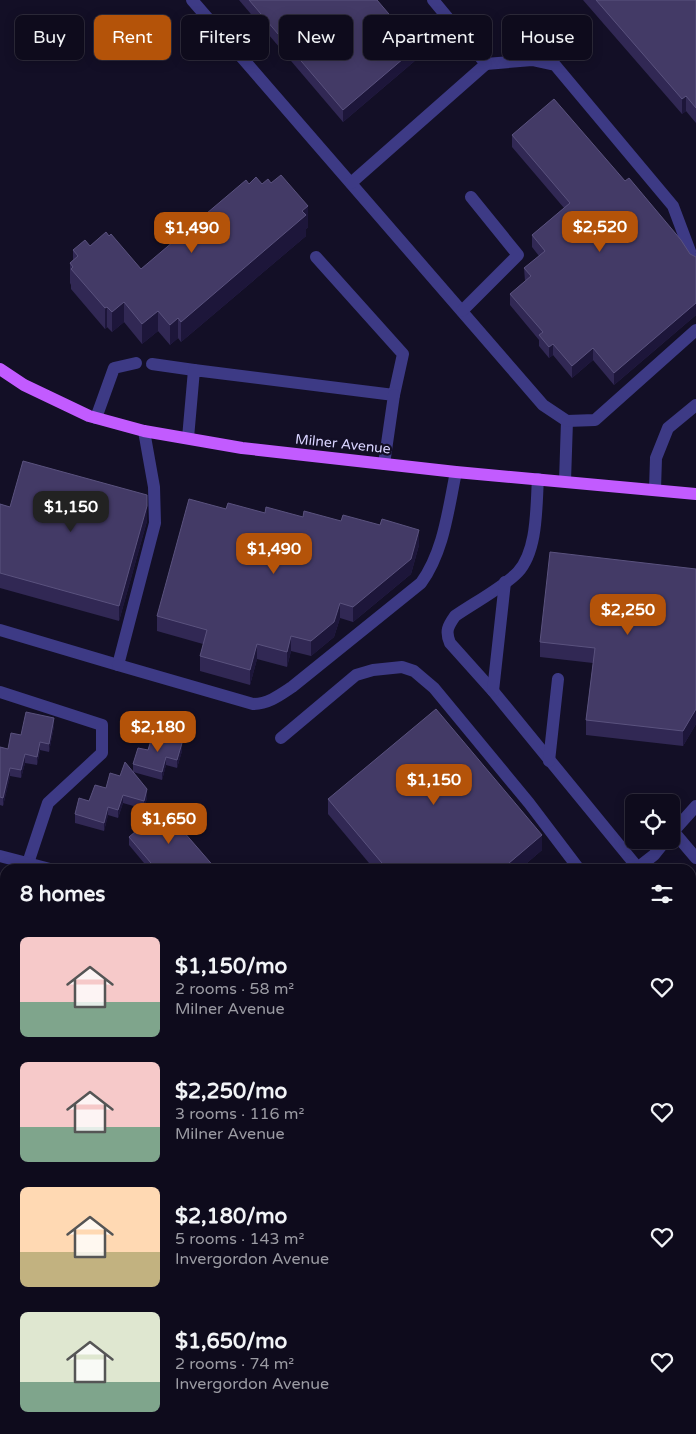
<!DOCTYPE html>
<meta charset="utf-8">
<style>
:root{--surface:#0e0b1c;--page:#171425;--text:#f1f3f6;--muted:#9b9ba3;--line:#2e2b3b;--accent:#b45309}
body{margin:0;font-family:"Varela Round",sans-serif;background:var(--page);color:var(--text);height:100vh;display:flex;flex-direction:column;font-size:19px;white-space:nowrap}
*{box-sizing:border-box;margin:0}
p{font-size:16px;color:var(--muted)}
.icon{flex:none;width:28px;height:28px;fill:none;stroke:currentColor;stroke-width:2;stroke-linecap:round;stroke-linejoin:round}
.map{position:relative;flex:1;overflow:hidden}
.side{position:absolute;left:0px;top:864px;width:696px;height:571px;display:flex;flex-direction:column;background:var(--surface);border-radius:15px 15px 0 0;box-shadow:0 2px 12px #0003,0 0 0 1px var(--line)}
.side>*{flex:none}
.top-card{position:absolute;left:15px;top:15px;width:666px;height:45px;display:flex;gap:10px}
.fabs{position:absolute;left:625px;top:794px;display:grid;gap:10px}
.fabs a{display:grid;place-items:center;width:55px;height:55px;border-radius:8px;background:var(--surface);box-shadow:0 2px 12px #0003,0 0 0 1px var(--line);font-size:25px}
.price{position:absolute;translate:-50% -42px;padding:0 11px;border-radius:10px;background:var(--accent);color:#fff;font-size:16px;line-height:32px;filter:drop-shadow(0 1px 2px #0008)}
.price::after{content:'';position:absolute;left:50%;top:30px;width:15px;height:11px;margin-left:-8px;background:inherit;clip-path:polygon(0 0,100% 0,50% 100%)}
.price.active{background:#222;color:#fff}
ul{padding:0;list-style:none}
li{display:flex;align-items:center;gap:15px;height:125px;padding:0 20px}
li span{display:grid;place-items:center;flex:none;width:140px;height:100px;border-radius:8px;color:#555}
li>.icon{margin-inline-start:auto}
span .icon{width:60px;height:60px;fill:#fffc;stroke-width:1}
li b{font-size:21px}
h2{display:flex;justify-content:space-between;align-items:center;height:60px;padding:0 20px;font-size:21px}
.pill{padding:0 18px;border-radius:8px;background:var(--surface);box-shadow:0 2px 12px #0003,0 0 0 1px var(--line);font-size:18px;line-height:45px}
.pill.active{background:var(--accent);color:#fff}
.map>svg:first-child{display:block}
.lines{fill:none;stroke-linecap:round;stroke-linejoin:round}
.minor{stroke:#3d3a85;stroke-width:12}
.major{stroke:#c25bff;stroke-width:12}
.wall{fill:#312854}
.shaded-wall{fill:#1d163a}
.building{fill:#433a66;stroke:#5a527e}
.labels{text-anchor:middle;dominant-baseline:central;stroke-width:4.5;stroke-linejoin:round;paint-order:stroke}
.street-label{font-size:14px;fill:#d9d4ff;stroke:#130f26}
</style>
<div class="map">
<svg width="696" height="1434" viewBox="0 0 696 1434">
<rect width="100%" height="100%" fill="#130f26"/>
<g class="lines">
<!-- minor -->
<g class="minor">
<polyline points="192,0 543,405 567,421 565,481"/>
<polyline points="486,64 532,60 555,65 673,206 691,254 696,260"/>
<polyline points="351,183 486,64 433,0"/>
<polyline points="462,311 518,255 471,197"/>
<polyline points="152,364 194,370"/>
<polyline points="96,418 114,368 136,363"/>
<polyline points="567,421 595,420 696,330"/>
<polyline points="188,438 194,370 394,395 403,354 316,257"/>
<polyline points="384,464 394,395"/>
<path d="M538 479C536 506 538 550 518 572 504 587 472 604 455 616 448 626 445 631 450 643L493 691 638 868"/>
<polyline points="655,489 656,458 668,428 696,405"/>
<polyline points="0,630 118,665 155,523 154,487 144,431"/>
<path d="M118 665 253 704C268 704 280 695 292 687L421 583C444 551 448 510 456 472"/>
<polyline points="493,691 505,582"/>
<polyline points="0,692 102,725 102,753 48,803 28,863"/>
<polyline points="281,738 356,675 373,670 402,667 414,671 434,688 529,803 579,869"/>
<polyline points="549,761 558,679"/>
<polyline points="673,831 696,858"/>
<polyline points="671,834 696,806"/>
<polyline points="0,856 50,869"/>
<polyline points="636,869 654,855 666,840"/>
<polyline points="0,1127 5,1122"/>
<polyline points="691,1159 696,1155"/>
<polyline points="537,1430 540,1434"/>
<polyline points="50,1434 54,1430"/>
<polyline points="489,1434 494,1430"/>
</g>
<!-- major -->
<polyline class="major" points="0,369 24,385 89,416 144,431 242,448 456,472 696,494"/>
</g>
<!-- wall -->
<g class="wall">
<polygon points="239,0 377,0 417,59 343,122"/>
<polygon points="583,0 696,0 696,123 686,111 682,114"/>
<polygon points="512,135 625,181 690,254 696,257 696,315 614,385 593,360 572,378 553,355 549,358 539,346 539,340 510,305 510,294 525,281 524,268 539,256 532,247 532,235 564,208 512,147"/>
<polygon points="249,184 262,184 308,227 306,229 306,236 181,342 178,338 170,345 158,331 142,344 124,322 112,332 107,327 105,329 71,289 71,285 70,283 70,263 73,260 73,250 90,246 141,269"/>
<polygon points="0,504 10,507 147,521 119,621 0,588"/>
<polygon points="226,509 265,513 419,545 411,574 353,622 340,618 334,637 311,656 291,651 287,667 257,659 250,685 200,671 200,656 203,644 157,631 157,616"/>
<polygon points="696,569 696,724 683,746 586,735 586,720 593,663 540,657 540,642"/>
<polygon points="54,726 49,752 40,750 37,765 25,763 21,778 10,776 3,806 0,805 0,747 8,749 21,735"/>
<polygon points="148,750 182,751 177,768 166,765 162,780 133,772 133,764"/>
<polygon points="106,788 147,798 144,809 123,803 118,818 108,815 104,831 75,823 75,814 89,801"/>
<polygon points="328,799 542,850 520,869 374,869 328,814"/>
<polygon points="129,837 216,869 149,869 129,845"/>
<polygon points="696,909 696,1040 691,1039 691,913"/>
<polygon points="5,987 5,1062 0,1066 0,1000 2,998 2,990"/>
<polygon points="619,1430 691,1430 696,1434 623,1434"/>
</g>
<!-- shaded-wall -->
<g class="shaded-wall">
<polygon points="417,47 417,59 343,122 343,110"/>
<polygon points="686,96 686,111 682,114 682,99"/>
<polygon points="308,206 308,227 306,229 306,236 181,342 181,322"/>
<polygon points="124,302 124,322 112,332 112,312"/>
<polygon points="696,303 696,315 614,385 614,373"/>
<polygon points="107,307 107,327 105,329 105,308"/>
<polygon points="158,311 158,331 142,344 142,324"/>
<polygon points="178,318 178,338 170,345 170,325"/>
<polygon points="553,344 553,355 549,358 549,347"/>
<polygon points="593,348 593,360 572,378 572,366"/>
<polygon points="147,506 147,521 119,621 119,606"/>
<polygon points="419,530 419,545 411,574 353,622 353,607"/>
<polygon points="340,603 340,618 334,637 311,656 311,641"/>
<polygon points="291,636 291,651 287,667 287,652"/>
<polygon points="257,644 257,659 250,685 250,670"/>
<polygon points="696,709 696,724 683,746 683,731"/>
<polygon points="54,718 54,726 49,752 49,744"/>
<polygon points="40,742 40,750 37,765 37,757"/>
<polygon points="182,743 182,751 177,768 177,760"/>
<polygon points="25,754 25,763 21,778 21,770"/>
<polygon points="166,757 166,765 162,780 162,772"/>
<polygon points="10,768 10,776 3,806 3,798"/>
<polygon points="147,789 147,798 144,809 144,801"/>
<polygon points="123,795 123,803 118,818 118,810"/>
<polygon points="108,807 108,815 104,831 104,823"/>
<polygon points="542,835 542,850 520,869 502,869"/>
<polygon points="5,1054 5,1062 0,1066 0,1058"/>
<polygon points="696,1101 696,1116 691,1120 691,1105"/>
<polygon points="5,1240 5,1248 0,1252 0,1244"/>
<polygon points="5,1401 5,1409 0,1413 0,1405"/>
<polygon points="208,1430 218,1430 213,1434 203,1434"/>
<polygon points="426,1430 436,1430 431,1434 422,1434"/>
</g>
<!-- building -->
<g class="building">
<polygon points="249,0 377,0 417,47 343,110"/>
<polygon points="596,0 696,0 696,108 686,96 682,99"/>
<polygon points="554,99 625,181 629,178 681,240 690,254 696,257 696,303 614,373 593,348 572,366 553,344 549,347 539,335 543,332 510,294 531,276 524,268 545,251 532,235 570,203 512,135"/>
<polygon points="281,175 308,206 302,211 306,215 181,322 178,318 170,325 158,311 142,324 124,302 112,312 107,307 105,308 71,269 73,267 70,263 78,256 73,250 85,240 90,246 106,232 109,236 111,234 141,269 246,180 249,184 256,177 262,184 268,179 271,183"/>
<polygon points="23,461 147,495 147,506 119,606 0,573 0,504 10,507"/>
<polygon points="189,499 226,509 228,503 265,513 266,507 303,517 304,511 341,521 343,515 380,525 382,519 419,530 411,559 353,607 340,603 334,622 311,641 291,636 287,652 257,644 250,670 200,656 207,630 157,616"/>
<polygon points="550,552 696,569 696,709 683,731 586,720 595,648 540,642"/>
<polygon points="436,709 542,835 502,869 387,869 328,799"/>
<polygon points="26,712 54,718 49,744 40,742 37,757 25,754 21,770 10,768 3,798 0,797 0,747 8,749 11,733 21,735"/>
<polygon points="153,734 182,743 177,760 166,757 162,772 133,764 138,748 148,750"/>
<polygon points="125,762 147,789 144,801 123,795 118,810 108,807 104,823 75,814 79,798 89,801 95,785 106,788 110,773 120,776"/>
<polygon points="163,808 216,869 156,869 129,837"/>
<polygon points="696,909 696,1025 691,1024 691,913"/>
<polygon points="5,987 5,994 2,990"/>
<polygon points="5,996 5,1054 0,1058 0,1000"/>
<polygon points="691,1042 694,1045 696,1044 696,1101 691,1105"/>
<polygon points="5,1182 5,1240 0,1244 0,1186"/>
<polygon points="5,1328 5,1401 0,1405 0,1332"/>
<polygon points="691,1424 696,1429 696,1434 630,1434 626,1430 691,1430"/>
<polygon points="121,1430 208,1430 203,1434 115,1434"/>
<polygon points="331,1430 426,1430 422,1434 415,1434 413,1432 411,1434 326,1434"/>
</g>
<g class="labels">
<!-- street labels -->
<g class="street-label">
<text transform="translate(343 444) rotate(6)">Milner Avenue</text>
</g>
</g>
</svg>
<div class="fabs">
<a><svg class="icon" aria-label="locate" viewBox="0 0 24 24"><circle cx="12" cy="12" r="6"/><path d="M12 2v4M12 18v4M2 12h4M18 12h4"/></svg></a>
</div>
<b class="price" style="left:600px;top:253px">$2,520</b>
<b class="price" style="left:192px;top:254px">$1,490</b>
<b class="price active" style="left:71px;top:533px">$1,150</b>
<b class="price" style="left:274px;top:575px">$1,490</b>
<b class="price" style="left:628px;top:636px">$2,250</b>
<b class="price" style="left:158px;top:753px">$2,180</b>
<b class="price" style="left:434px;top:806px">$1,150</b>
<b class="price" style="left:169px;top:845px">$1,650</b>
<div class="top-card">
<a class="pill">Buy</a>
<a class="pill active">Rent</a>
<a class="pill">Filters</a>
<a class="pill">New</a>
<a class="pill">Apartment</a>
<a class="pill">House</a>
</div>
<section class="side">
<h2>8 homes<svg class="icon" aria-label="filters" viewBox="0 0 24 24"><path d="M4 7h16M4 17h16"/><circle cx="9" cy="7" r="2"/><circle cx="15" cy="17" r="2"/></svg></h2>
<ul>
<li><span style="background:linear-gradient(#f6c9c9 65%,#7fa58c 0)"><svg class="icon" aria-label="home" viewBox="0 0 24 24"><path d="M3 11l9-7 9 7M6 9v11h12V9"/></svg></span><div><b>$1,150/mo</b><p>2 rooms · 58 m²</p><p>Milner Avenue</p></div><svg class="icon" aria-label="heart" viewBox="0 0 24 24"><path d="M12 20l-8-8c-3-5 5-10 8-4 3-6 11-1 8 4z"/></svg></li>
<li><span style="background:linear-gradient(#f6c9c9 65%,#7fa58c 0)"><svg class="icon" aria-label="home" viewBox="0 0 24 24"><path d="M3 11l9-7 9 7M6 9v11h12V9"/></svg></span><div><b>$2,250/mo</b><p>3 rooms · 116 m²</p><p>Milner Avenue</p></div><svg class="icon" aria-label="heart" viewBox="0 0 24 24"><path d="M12 20l-8-8c-3-5 5-10 8-4 3-6 11-1 8 4z"/></svg></li>
<li><span style="background:linear-gradient(#ffd9b3 65%,#c2b280 0)"><svg class="icon" aria-label="home" viewBox="0 0 24 24"><path d="M3 11l9-7 9 7M6 9v11h12V9"/></svg></span><div><b>$2,180/mo</b><p>5 rooms · 143 m²</p><p>Invergordon Avenue</p></div><svg class="icon" aria-label="heart" viewBox="0 0 24 24"><path d="M12 20l-8-8c-3-5 5-10 8-4 3-6 11-1 8 4z"/></svg></li>
<li><span style="background:linear-gradient(#dfe7d0 70%,#7fa58c 0)"><svg class="icon" aria-label="home" viewBox="0 0 24 24"><path d="M3 11l9-7 9 7M6 9v11h12V9"/></svg></span><div><b>$1,650/mo</b><p>2 rooms · 74 m²</p><p>Invergordon Avenue</p></div><svg class="icon" aria-label="heart" viewBox="0 0 24 24"><path d="M12 20l-8-8c-3-5 5-10 8-4 3-6 11-1 8 4z"/></svg></li>
</ul>
</section>
</div>
